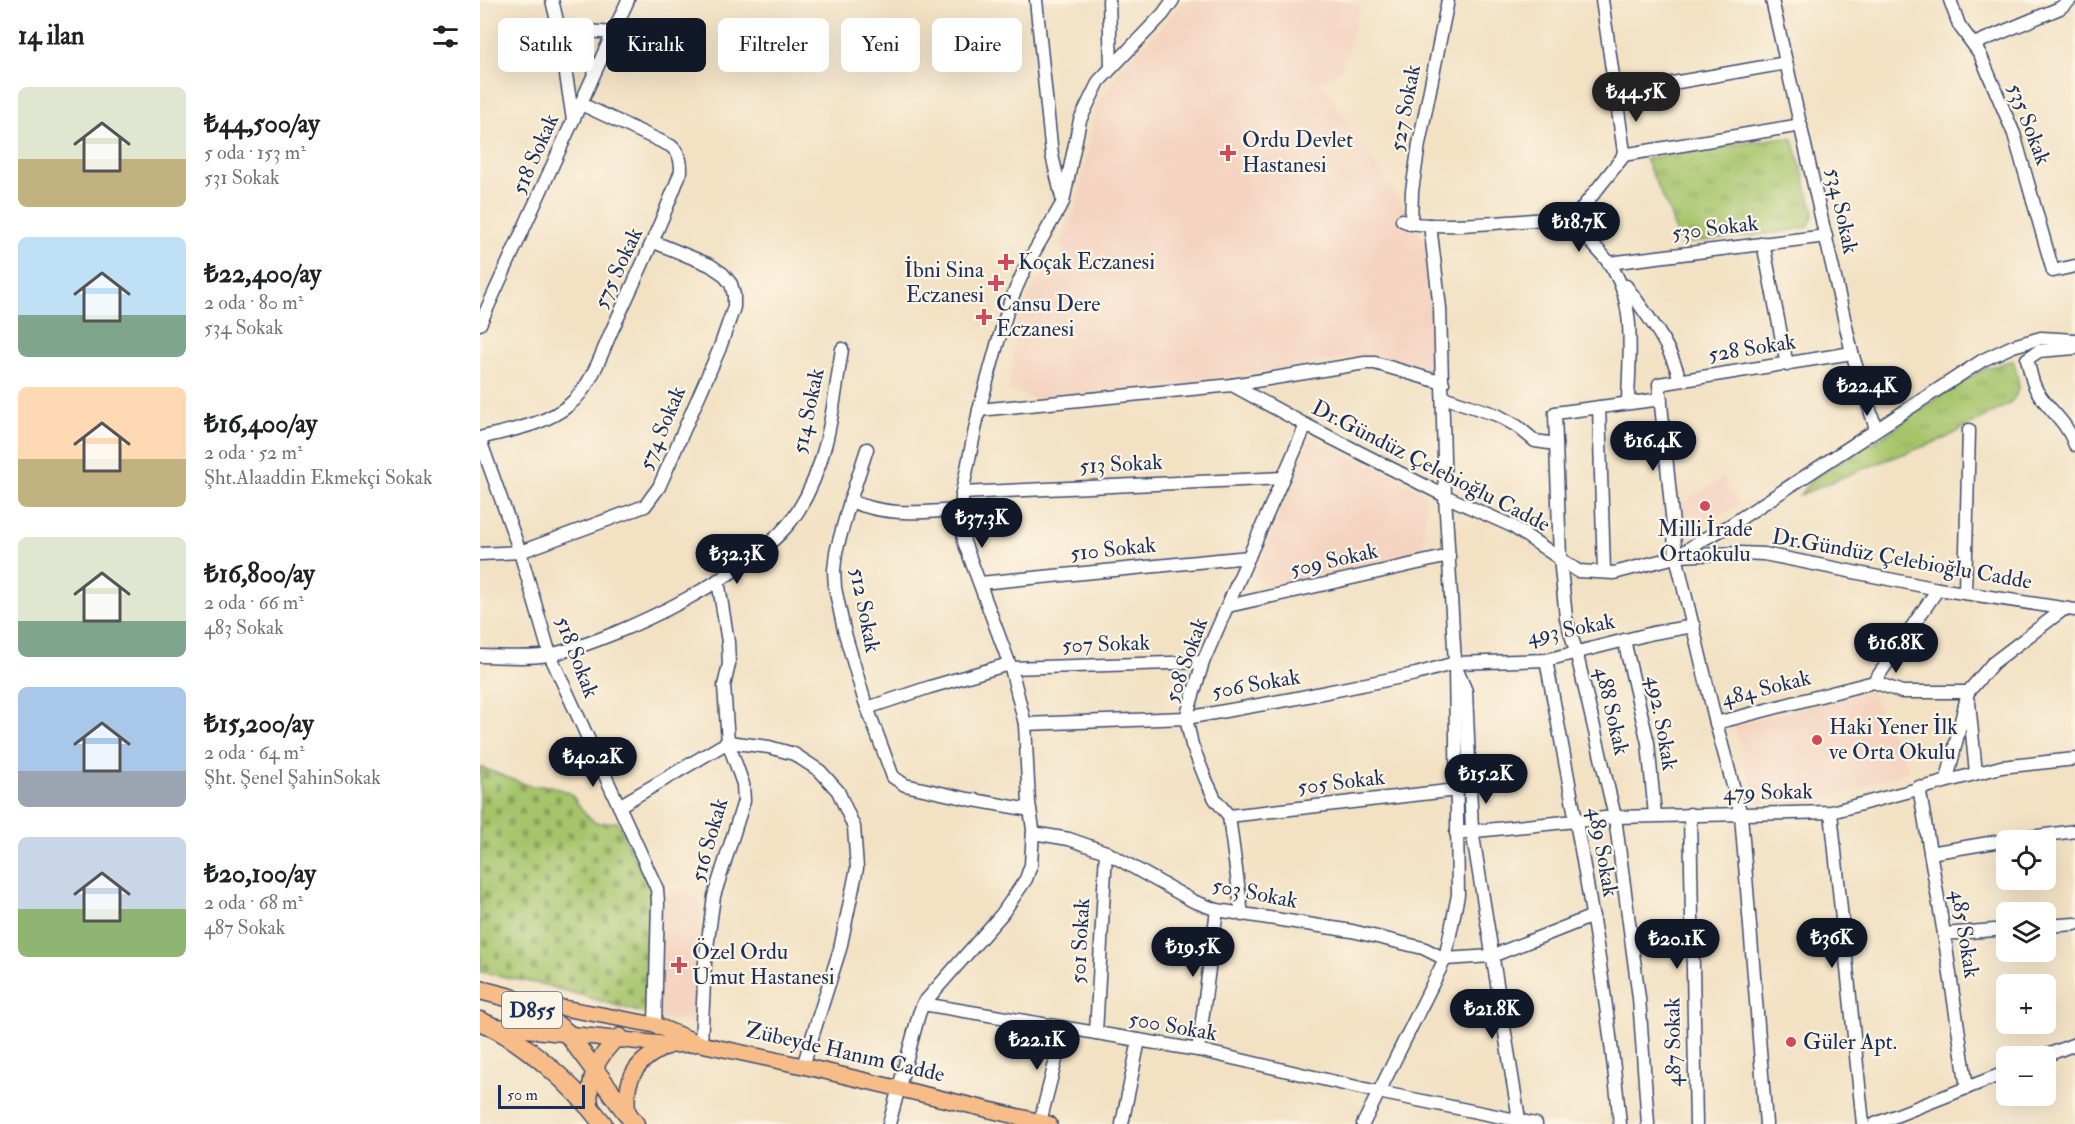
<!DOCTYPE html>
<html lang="tr">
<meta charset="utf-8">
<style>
:root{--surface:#fff;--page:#f2f2f2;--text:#202124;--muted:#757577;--accent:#111827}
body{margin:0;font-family:"IM FELL Double Pica",serif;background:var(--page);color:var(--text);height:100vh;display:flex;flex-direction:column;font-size:22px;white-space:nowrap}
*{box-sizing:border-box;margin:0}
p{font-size:20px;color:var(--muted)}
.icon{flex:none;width:33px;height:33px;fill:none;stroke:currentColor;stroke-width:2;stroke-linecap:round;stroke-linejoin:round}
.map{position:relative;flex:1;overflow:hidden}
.sheet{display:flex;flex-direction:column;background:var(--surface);width:480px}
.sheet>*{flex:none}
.guide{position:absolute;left:18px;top:18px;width:570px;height:54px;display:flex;gap:12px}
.fabs{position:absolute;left:1516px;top:830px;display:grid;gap:12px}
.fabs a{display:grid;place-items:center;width:60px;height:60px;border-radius:9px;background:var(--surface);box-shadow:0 6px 24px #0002;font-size:30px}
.scale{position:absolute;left:18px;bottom:15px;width:87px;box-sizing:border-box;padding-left:6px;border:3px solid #1b2f5e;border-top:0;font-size:16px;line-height:21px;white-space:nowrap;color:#1b2f5e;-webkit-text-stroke:4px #fcf5e5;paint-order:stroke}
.price{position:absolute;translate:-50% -51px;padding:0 14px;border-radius:21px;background:var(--accent);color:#fff;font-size:20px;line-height:39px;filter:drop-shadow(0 2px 3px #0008)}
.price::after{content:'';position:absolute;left:50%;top:36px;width:18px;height:14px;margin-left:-9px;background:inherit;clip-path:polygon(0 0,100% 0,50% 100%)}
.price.active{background:#222;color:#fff}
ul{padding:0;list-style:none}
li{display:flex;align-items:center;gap:18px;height:150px;padding:0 18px}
li span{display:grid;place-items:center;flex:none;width:168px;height:120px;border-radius:9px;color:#555}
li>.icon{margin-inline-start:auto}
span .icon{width:72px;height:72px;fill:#fffc;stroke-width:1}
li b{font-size:26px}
h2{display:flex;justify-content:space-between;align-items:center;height:72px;padding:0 18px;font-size:26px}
.chip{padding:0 21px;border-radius:9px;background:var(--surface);box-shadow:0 6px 24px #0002;font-size:21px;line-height:54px}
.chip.active{background:var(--accent);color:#fff}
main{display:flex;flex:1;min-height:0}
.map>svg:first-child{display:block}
.built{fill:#f4d3c0}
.grass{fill:url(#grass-tufts);stroke:#607a64;stroke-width:1.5}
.cemetery{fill:url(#cemetery-stones);stroke:#607a64;stroke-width:1.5}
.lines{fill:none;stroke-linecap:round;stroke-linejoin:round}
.minor-casing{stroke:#3b4a6d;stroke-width:15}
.major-casing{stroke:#3b4a6d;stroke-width:18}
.highway-casing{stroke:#3b4a6d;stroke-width:21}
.minor{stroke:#fff;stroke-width:12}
.major{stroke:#f7bd88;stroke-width:15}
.highway{stroke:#f7bd88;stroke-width:18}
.poi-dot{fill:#d1495b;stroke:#fcf5e5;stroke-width:2}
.labels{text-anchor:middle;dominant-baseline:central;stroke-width:4.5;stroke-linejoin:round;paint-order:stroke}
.shield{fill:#fcf5e5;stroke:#5e6a86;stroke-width:1.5}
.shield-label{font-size:21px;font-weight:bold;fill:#1b2f5e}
.street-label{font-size:22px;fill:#1b2f5e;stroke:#fcf5e5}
.poi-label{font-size:22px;fill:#1b2f5e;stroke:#fcf5e5;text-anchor:start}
</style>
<main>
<section class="sheet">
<h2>14 ilan<svg class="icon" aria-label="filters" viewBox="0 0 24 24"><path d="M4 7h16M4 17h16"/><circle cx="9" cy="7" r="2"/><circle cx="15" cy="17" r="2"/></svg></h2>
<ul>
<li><span style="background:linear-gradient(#dfe7d0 60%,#c2b280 0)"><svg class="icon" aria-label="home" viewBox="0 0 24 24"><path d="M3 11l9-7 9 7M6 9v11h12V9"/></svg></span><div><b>₺44,500/ay</b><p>5 oda · 153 m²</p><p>531 Sokak</p></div></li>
<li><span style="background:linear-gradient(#bfe0f5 65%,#7fa58c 0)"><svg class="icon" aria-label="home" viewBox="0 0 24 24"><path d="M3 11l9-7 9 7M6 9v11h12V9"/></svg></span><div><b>₺22,400/ay</b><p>2 oda · 80 m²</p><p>534 Sokak</p></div></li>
<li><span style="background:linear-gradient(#ffd9b3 60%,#c2b280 0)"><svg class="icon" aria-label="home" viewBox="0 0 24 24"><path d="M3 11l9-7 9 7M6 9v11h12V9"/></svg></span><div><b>₺16,400/ay</b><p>2 oda · 52 m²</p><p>Şht.Alaaddin Ekmekçi Sokak</p></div></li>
<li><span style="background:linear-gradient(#dfe7d0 70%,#7fa58c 0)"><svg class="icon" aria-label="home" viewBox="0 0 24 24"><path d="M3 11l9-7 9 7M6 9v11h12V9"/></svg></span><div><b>₺16,800/ay</b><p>2 oda · 66 m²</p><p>483 Sokak</p></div></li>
<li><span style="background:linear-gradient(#a9c7e8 70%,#9aa5b1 0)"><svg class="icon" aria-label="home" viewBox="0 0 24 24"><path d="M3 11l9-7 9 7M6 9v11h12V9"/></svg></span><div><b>₺15,200/ay</b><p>2 oda · 64 m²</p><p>Şht. Şenel ŞahinSokak</p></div></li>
<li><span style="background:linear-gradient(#c9d6e8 60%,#8fb573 0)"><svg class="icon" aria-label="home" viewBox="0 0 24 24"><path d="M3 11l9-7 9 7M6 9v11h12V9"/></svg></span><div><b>₺20,100/ay</b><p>2 oda · 68 m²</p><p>487 Sokak</p></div></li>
</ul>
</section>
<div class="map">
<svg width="1595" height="1124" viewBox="0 0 1595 1124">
<defs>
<pattern id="grass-tufts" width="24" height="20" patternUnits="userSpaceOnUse" patternTransform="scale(1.5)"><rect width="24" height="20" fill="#a6c46b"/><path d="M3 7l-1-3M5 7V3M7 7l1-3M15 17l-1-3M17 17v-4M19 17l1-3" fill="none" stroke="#86a05b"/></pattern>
<pattern id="cemetery-stones" width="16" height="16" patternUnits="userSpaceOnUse" patternTransform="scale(1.5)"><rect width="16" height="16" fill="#a6c46b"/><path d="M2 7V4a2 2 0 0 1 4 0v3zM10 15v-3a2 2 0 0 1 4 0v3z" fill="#86a05b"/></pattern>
</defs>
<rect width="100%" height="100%" fill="#fcf5e5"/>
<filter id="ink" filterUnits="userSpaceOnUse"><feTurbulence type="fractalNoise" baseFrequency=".0167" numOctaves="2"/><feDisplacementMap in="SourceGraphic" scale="12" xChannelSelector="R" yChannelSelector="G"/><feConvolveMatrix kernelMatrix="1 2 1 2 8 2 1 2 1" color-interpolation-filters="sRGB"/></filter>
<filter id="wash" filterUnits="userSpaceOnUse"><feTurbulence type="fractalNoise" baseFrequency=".008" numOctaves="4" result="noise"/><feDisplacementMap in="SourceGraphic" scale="24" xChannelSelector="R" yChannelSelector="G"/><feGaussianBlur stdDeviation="1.35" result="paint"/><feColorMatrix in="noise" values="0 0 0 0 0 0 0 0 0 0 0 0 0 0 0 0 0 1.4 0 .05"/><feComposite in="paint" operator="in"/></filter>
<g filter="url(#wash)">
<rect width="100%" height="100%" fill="#f2e1c3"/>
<!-- built -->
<g class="built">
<polygon points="705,0 856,0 881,5 862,69 840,81 921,202 945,243 956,371 877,357 697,385 557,399 528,390 538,317 558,279 582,267 582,240 596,209 617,105 646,63"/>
<polygon points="829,439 909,473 943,493 946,504 944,549 941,554 788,587 773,577"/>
<polygon points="1243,478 1259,504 1208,536 1192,509"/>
<polygon points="1390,690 1429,770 1358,795 1331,802 1276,801 1254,725"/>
<polygon points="194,890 207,893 221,901 218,1021 178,1019 181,897 184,893"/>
</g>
<!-- grass -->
<g class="grass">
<polygon points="1298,138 1313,139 1334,213 1328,227 1301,232 1200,244 1188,208 1165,159"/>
<path d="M1533 360C1538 378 1544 389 1529 404L1466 438 1380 470 1320 495 1333 478 1405 435 1470 389 1504 369Z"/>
</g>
<!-- cemetery -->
<polygon class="cemetery" points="0,767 50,786 70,786 90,793 106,815 116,823 138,822 173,896 170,1015 65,985 0,972"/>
</g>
<g filter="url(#ink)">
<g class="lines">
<defs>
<g id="minor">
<polyline points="72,0 79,29 93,120"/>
<polyline points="556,0 572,155 582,198"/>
<polyline points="629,0 631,68"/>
<polyline points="1292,0 1372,353 1396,429"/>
<polyline points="1470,0 1479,25 1500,54 1534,134 1573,271 1595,266"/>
<polyline points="79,29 134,33"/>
<polyline points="1494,44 1580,8 1590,0"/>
<polyline points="1136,93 1306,63"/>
<polyline points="1143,155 1321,125"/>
<path d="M922 220C941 232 1048 220 1077 218H1086L1091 222C1103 235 1118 248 1129 263 1157 302 1149 356 1148 402"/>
<polyline points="1091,222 1142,158 1144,152 1122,0"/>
<polyline points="931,224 932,191 939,144 968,0"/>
<polyline points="1283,243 1307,365"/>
<polyline points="1129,263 1346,236"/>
<path d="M1146 286C1168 316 1190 344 1200 380"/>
<polyline points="0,324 148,0"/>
<path d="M1595 348 1559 351 1547 359C1550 369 1551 381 1557 391 1570 412 1586 420 1595 445"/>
<polyline points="752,385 885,363 895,363 963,383"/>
<polyline points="963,397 1017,415 1037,426 1055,441 1076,444"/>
<polyline points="1119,407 1124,572"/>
<polyline points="499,410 752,385 826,425 965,496 1032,526 1098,571 1134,573 1199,556 1259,553 1284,554 1458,589 1595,610"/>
<path d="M0 438C30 430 65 425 89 405 111 387 121 355 132 330 157 277 181 225 201 171 201 159 199 153 191 146L101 104"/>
<polyline points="0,440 40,552 70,655 177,889 178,902 175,1025"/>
<polyline points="387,449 370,501 356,552 354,570 355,588 364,630 384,699 413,777 425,785 488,799 550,810"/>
<polyline points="482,493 803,478"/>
<path d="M370 501C410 517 439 512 481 510"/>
<polyline points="0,554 40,552 165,506 179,487 239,350 254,307 254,295 251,284 243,274 230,265 174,242"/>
<polyline points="1199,556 1220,541 1249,526 1503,360 1533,346 1561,338 1595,340"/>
<polyline points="500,583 769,557"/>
<polyline points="1485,593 1489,430"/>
<polyline points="748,606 969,556"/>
<polyline points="1144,640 1168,743 1175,815"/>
<path d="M0 656C21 656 54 659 73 654 140 638 282 570 318 511 349 461 353 406 362 349"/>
<path d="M1066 660C1095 814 1125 968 1140 1124"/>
<polyline points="531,668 723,662"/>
<polyline points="977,670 986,691 992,830 1039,1119"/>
<polyline points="1394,682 1458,589"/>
<polyline points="1489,703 1496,773"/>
<polyline points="387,708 450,687 529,664"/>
<polyline points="1236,723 1394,682 1422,692 1488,692 1513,663 1584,609"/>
<polyline points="545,724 706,718 812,699 936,674 975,663 1066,660 1173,633 1214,626"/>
<polyline points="1467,780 1488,692"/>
<polyline points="1439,787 1464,934 1487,1088"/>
<polyline points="139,806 248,742 289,747 314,754 340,771 358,791 374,827 377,868 360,949 323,1066"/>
<polyline points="1351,812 1383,1124"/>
<polyline points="1210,814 1216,1124"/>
<polyline points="749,816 977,790"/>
<polyline points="553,833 589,839 626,852 713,901 737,910 872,931 943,948 965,959 1012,956 1113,916"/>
<polyline points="976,833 1135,817 1351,812 1521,767 1595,759"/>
<polyline points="1528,840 1595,831"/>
<polyline points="1450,853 1527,840"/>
<polyline points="762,915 749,816 735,799 726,780 712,745 706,718 723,662 826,425"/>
<polyline points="1566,926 1595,924"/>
<polyline points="1464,934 1527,929"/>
<polyline points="443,1004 718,1050 898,1092 1056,1124"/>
<polyline points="616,1033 626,852"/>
<polyline points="221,1044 225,962 234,896 264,801 263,784 248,742 244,686 249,664 248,642 238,580"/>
<polyline points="718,1050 737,910"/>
<polyline points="1565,1056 1595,1044"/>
<polyline points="560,1122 584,1028"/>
<polyline points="409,1124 439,1014 443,1004 522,914 546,879 551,865 553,829 549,803 545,724 531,668 484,542 482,524 482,493 499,410 517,345 530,302 546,266 583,202 600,120 619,81 683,14 693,0"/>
<polyline points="642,1124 659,1040"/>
<polyline points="883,1124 965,959 978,895 975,663 965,496 960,308 950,225"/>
<polyline points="1168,1124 1159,998 1135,817 1096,651 1086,618 1080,558 1075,413 1181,399"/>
<polyline points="1286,1124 1261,815 1236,723 1196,556 1179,384 1372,353"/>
<polyline points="1395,1124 1527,1072"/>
</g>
<g id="major">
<polyline points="41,1000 175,1025 221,1044 323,1066 569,1124"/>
<polyline points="12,1026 191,1045 215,1044"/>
<path d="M111 1108C106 1078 119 1054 140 1036"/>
<path d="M148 1114C143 1078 157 1058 191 1045"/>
</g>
<g id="highway">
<polyline points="0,990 31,998 68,1018 87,1033 155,1124"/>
<path d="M0 1021C44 1040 94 1086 123 1124"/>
</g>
</defs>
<!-- minor casing -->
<use href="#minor" class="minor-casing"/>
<!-- major casing -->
<use href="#major" class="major-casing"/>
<!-- highway casing -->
<use href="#highway" class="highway-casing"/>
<!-- minor -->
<use href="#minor" class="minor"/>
<!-- major -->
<use href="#major" class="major"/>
<!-- highway -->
<use href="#highway" class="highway"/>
</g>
</g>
<!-- markers -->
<g class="poi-dot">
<path d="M745 144h6v6h6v6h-6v6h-6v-6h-6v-6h6z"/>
<path d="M523 253h6v6h6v6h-6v6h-6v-6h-6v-6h6z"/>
<path d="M513 274h6v6h6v6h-6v6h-6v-6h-6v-6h6z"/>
<path d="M501 308h6v6h6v6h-6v6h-6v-6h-6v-6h6z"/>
<circle cx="1225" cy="506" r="6"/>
<circle cx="1337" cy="740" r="6"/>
<path d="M196 956h6v6h6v6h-6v6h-6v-6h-6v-6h6z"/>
<circle cx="1311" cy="1042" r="6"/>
</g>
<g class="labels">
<!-- shield labels -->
<rect class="shield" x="22" y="992" width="60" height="36" rx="4.5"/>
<g class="shield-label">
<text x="52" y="1010">D855</text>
</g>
<!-- street labels -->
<g class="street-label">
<text transform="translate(925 108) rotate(-79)">527 Sokak</text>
<text transform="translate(1549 124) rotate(69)">535 Sokak</text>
<text transform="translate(55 154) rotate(-66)">518 Sokak</text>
<text transform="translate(1362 211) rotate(78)">534 Sokak</text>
<text transform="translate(1235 228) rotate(-7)">530 Sokak</text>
<text transform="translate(138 268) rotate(-65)">575 Sokak</text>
<text transform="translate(1272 348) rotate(-9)">528 Sokak</text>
<text transform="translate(328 411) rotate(-78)">514 Sokak</text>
<text transform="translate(182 428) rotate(-67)">574 Sokak</text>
<text transform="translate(641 464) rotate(-3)">513 Sokak</text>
<text transform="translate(951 466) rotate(27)">Dr.Gündüz Çelebioğlu Cadde</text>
<text transform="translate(633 549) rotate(-6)">510 Sokak</text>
<text transform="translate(1422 559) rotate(10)">Dr.Gündüz Çelebioğlu Cadde</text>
<text transform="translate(854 560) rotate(-13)">509 Sokak</text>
<text transform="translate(385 610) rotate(79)">512 Sokak</text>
<text transform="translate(1091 629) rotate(-11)">493 Sokak</text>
<text transform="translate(626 644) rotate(-2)">507 Sokak</text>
<text transform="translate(97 657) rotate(69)">518 Sokak</text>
<text transform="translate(706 660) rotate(-70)">508 Sokak</text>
<text transform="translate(776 684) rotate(-10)">506 Sokak</text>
<text transform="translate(1286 688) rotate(-14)">484 Sokak</text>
<text transform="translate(1132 711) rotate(77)">488 Sokak</text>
<text transform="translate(1182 723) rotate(80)">492. Sokak</text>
<text transform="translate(861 782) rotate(-7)">505 Sokak</text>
<text transform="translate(1288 792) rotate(-1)">479 Sokak</text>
<text transform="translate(229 840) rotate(-74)">516 Sokak</text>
<text transform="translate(1123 852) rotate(80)">489 Sokak</text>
<text transform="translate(775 893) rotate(11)">503 Sokak</text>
<text transform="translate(1485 934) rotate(81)">485 Sokak</text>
<text transform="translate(600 941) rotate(-87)">501 Sokak</text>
<text transform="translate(693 1026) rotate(10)">500 Sokak</text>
<text transform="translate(1193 1042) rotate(-91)">487 Sokak</text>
<text transform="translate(365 1052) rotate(13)">Zübeyde Hanım Cadde</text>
</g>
<!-- poi labels -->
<g class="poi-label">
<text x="762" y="140">Ordu Devlet<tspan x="762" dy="25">Hastanesi</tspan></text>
<text x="538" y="262">Koçak Eczanesi</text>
<text x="504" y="270" text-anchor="end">İbni Sina<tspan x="504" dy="25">Eczanesi</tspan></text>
<text x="516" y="304">Cansu Dere<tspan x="516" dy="25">Eczanesi</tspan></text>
<text x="1225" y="529" text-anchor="middle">Milli İrade<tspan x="1225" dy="25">Ortaokulu</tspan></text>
<text x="1349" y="727">Haki Yener İlk<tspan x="1349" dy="25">ve Orta Okulu</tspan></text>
<text x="212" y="952">Özel Ordu<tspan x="212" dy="25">Umut Hastanesi</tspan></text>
<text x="1323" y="1042">Güler Apt.</text>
</g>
</g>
</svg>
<div class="fabs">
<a><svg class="icon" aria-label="locate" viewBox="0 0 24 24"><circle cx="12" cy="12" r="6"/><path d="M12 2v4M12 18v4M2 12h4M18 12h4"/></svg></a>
<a><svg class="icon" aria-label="layers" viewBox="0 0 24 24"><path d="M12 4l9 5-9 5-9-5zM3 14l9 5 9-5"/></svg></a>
<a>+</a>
<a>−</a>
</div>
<div class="scale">50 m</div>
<b class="price active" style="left:1156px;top:123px">₺44.5K</b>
<b class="price" style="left:1099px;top:253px">₺18.7K</b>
<b class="price" style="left:1387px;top:417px">₺22.4K</b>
<b class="price" style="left:1173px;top:472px">₺16.4K</b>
<b class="price" style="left:502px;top:549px">₺37.3K</b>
<b class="price" style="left:257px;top:585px">₺32.3K</b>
<b class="price" style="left:1416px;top:674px">₺16.8K</b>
<b class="price" style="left:113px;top:788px">₺40.2K</b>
<b class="price" style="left:1006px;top:805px">₺15.2K</b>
<b class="price" style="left:1352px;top:969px">₺36K</b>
<b class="price" style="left:1197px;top:970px">₺20.1K</b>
<b class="price" style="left:713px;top:978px">₺19.5K</b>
<b class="price" style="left:1012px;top:1040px">₺21.8K</b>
<b class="price" style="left:557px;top:1071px">₺22.1K</b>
<div class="guide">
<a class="chip">Satılık</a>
<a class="chip active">Kiralık</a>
<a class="chip">Filtreler</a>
<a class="chip">Yeni</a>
<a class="chip">Daire</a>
</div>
</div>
</main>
